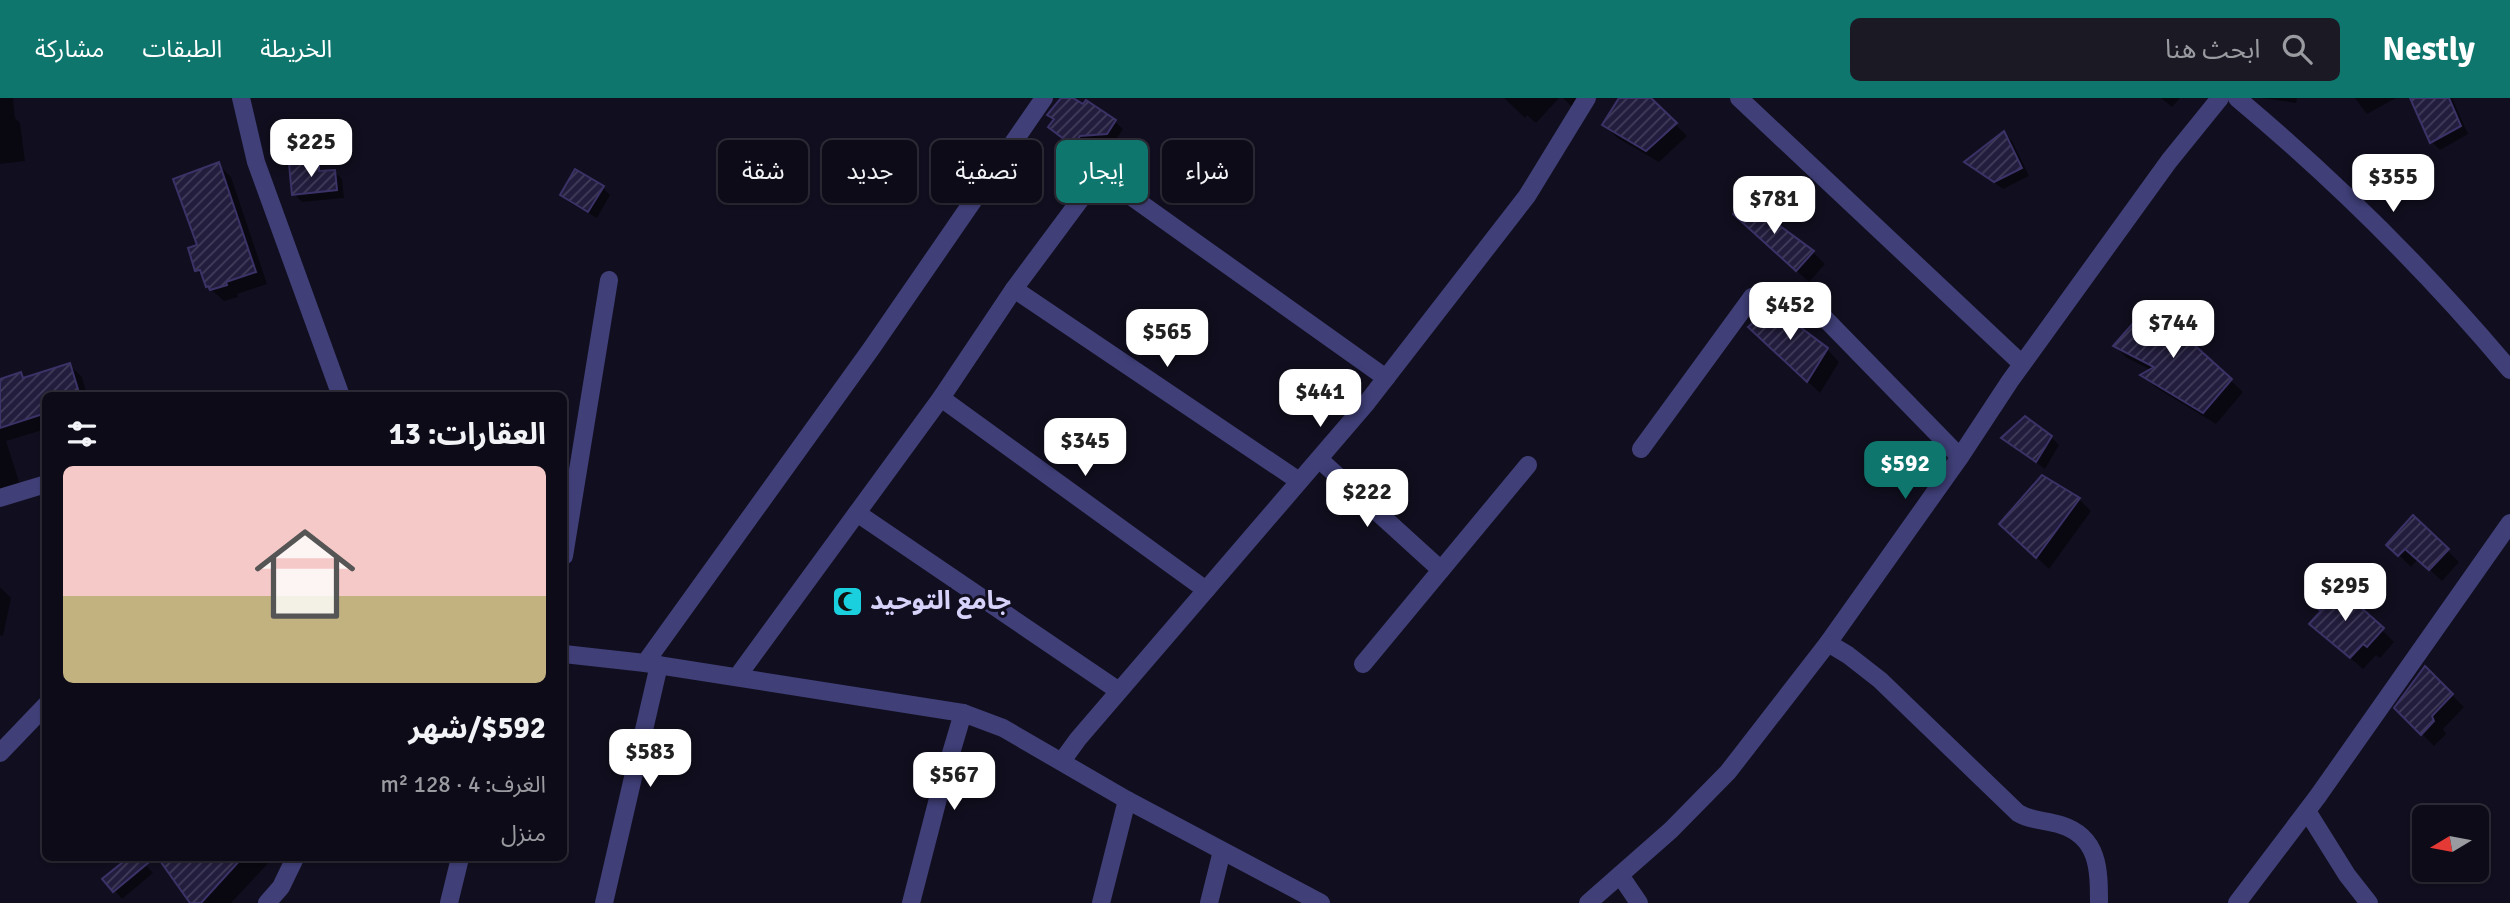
<!DOCTYPE html>
<html lang="ar">
<meta charset="utf-8">
<style>
:root{--surface:#0d0b17;--page:#1b1924;--text:#f1f3f6;--muted:#9a9ba1;--line:#2d2b36;--accent:#0f766e}
body{margin:0;font-family:Signika,"Noto Sans Arabic",sans-serif;background:var(--page);color:var(--text);direction:rtl;height:100vh;display:flex;flex-direction:column;font-size:26px;white-space:nowrap}
*{box-sizing:border-box;margin:0}
p{font-size:23px;color:var(--muted)}
.icon{flex:none;width:38px;height:38px;fill:none;stroke:currentColor;stroke-width:2;stroke-linecap:round;stroke-linejoin:round}
.map{position:relative;flex:1;overflow:hidden;direction:ltr}
.details{position:absolute;left:42px;top:294px;width:525px;height:469px;display:flex;flex-direction:column;background:var(--surface);border-radius:10px;box-shadow:0 2px 5px #0004,0 0 0 2px var(--line);direction:rtl}
.details>*{flex:none}
.hud{position:absolute;left:588px;top:42px;width:665px;height:63px;direction:rtl;display:flex;gap:14px}
.needle{width:46px;rotate:260deg}
.fabs{position:absolute;left:2412px;top:707px;display:grid;gap:14px}
.fabs a{display:grid;place-items:center;width:77px;height:77px;border-radius:10px;background:var(--surface);box-shadow:0 2px 5px #0004,0 0 0 2px var(--line);font-size:35px}
.price{position:absolute;translate:-50% -60px;padding:0 16px;border-radius:14px;background:#fff;color:#222;font-size:23px;line-height:46px;filter:drop-shadow(0 2px 4px #0008)}
.price::after{content:'';position:absolute;left:50%;top:42px;width:21px;height:16px;margin-left:-10px;background:inherit;clip-path:polygon(0 0,100% 0,50% 100%)}
.price.selected{background:var(--accent);color:#fff}
ul{padding:0;list-style:none}
li{display:grid;align-content:center;gap:14px;height:371px;padding:0 21px}
li span{display:grid;place-items:center;height:217px;border-radius:10px;color:#555}
li>.icon{margin-inline-start:auto}
span .icon{width:126px;height:126px;fill:#fffc;stroke-width:1}
li b{font-size:30px}
h2{display:flex;justify-content:space-between;align-items:center;height:84px;padding:0 21px;font-size:30px}
.pill{padding:0 24px;border-radius:10px;background:var(--surface);box-shadow:0 2px 5px #0004,0 0 0 2px var(--line);font-size:24px;line-height:63px}
.pill.selected{background:var(--accent);color:#fff}
header{display:flex;align-items:center;gap:42px;box-sizing:border-box;height:98px;padding:0 35px;background:var(--accent);color:#fff}
header strong{font-size:33px}
nav{display:flex;gap:38px;margin-inline-start:auto;font-size:24px}
.search{width:490px;height:63px;background:var(--page);display:flex;align-items:center;gap:18px;box-sizing:border-box;padding:0 24px;border-radius:10px;color:var(--muted);font-size:26px}
.map>svg:first-child{display:block}
.shadow{fill:#0007}
.building{fill:url(#building-hatch);stroke:#3b3267;stroke-width:2}
.lines{fill:none;stroke-linecap:round;stroke-linejoin:round}
.minor{stroke:#403f78;stroke-width:18}
.tertiary{stroke:#403f78;stroke-width:18}
.labels{text-anchor:middle;dominant-baseline:central;stroke-width:6;stroke-linejoin:round;paint-order:stroke}
.poi-label{font-size:26px;font-weight:bold;fill:#d6d2fa;stroke:#110f1f;text-anchor:start}
</style>
<header>
<strong>Nestly</strong>
<div class="search"><svg class="icon" aria-label="search" viewBox="0 0 24 24"><circle cx="10" cy="10" r="6"/><path d="M15 15l6 6"/></svg>ابحث هنا</div>
<nav><a>الخريطة</a><a>الطبقات</a><a>مشاركة</a></nav>
</header>
<div class="map">
<svg width="2510" height="805" viewBox="0 0 2510 805">
<defs>
<pattern id="building-hatch" width="6" height="6" patternUnits="userSpaceOnUse" patternTransform="scale(1.75)"><rect width="6" height="6" fill="#231d3d"/><path d="M-1 1l2-2M0 6l6-6M5 7l2-2" fill="none" stroke="#423d5a"/></pattern>
</defs>
<rect width="100%" height="100%" fill="#110f1f"/>
<!-- shadow -->
<g class="shadow">
<polygon points="0,0 13,0 15,20 20,25 25,63 0,66"/>
<polygon points="1063,0 1070,0 1115,24 1123,31 1115,43 1088,46 1082,55 1050,29 1055,22 1049,16"/>
<polygon points="1504,0 1559,0 1536,25 1527,17 1525,20"/>
<polygon points="1563,0 1586,0 1575,12"/>
<polygon points="1621,0 1649,0 1687,38 1659,64 1616,39 1604,27"/>
<polygon points="2161,0 2180,0 2172,9"/>
<polygon points="2261,0 2297,0 2296,5"/>
<polygon points="2355,0 2396,0 2367,16"/>
<polygon points="2422,0 2452,0 2468,36 2440,52 2432,44 2414,4"/>
<polygon points="2004,35 2012,43 2029,78 2003,91 1967,64"/>
<polygon points="218,66 231,79 267,186 237,196 238,199 224,203 207,188 205,181 197,173 199,148"/>
<polygon points="305,66 310,71 318,70 323,75 334,73 342,81 344,100 302,104 294,96"/>
<polygon points="602,89 610,97 597,120 570,105 562,97"/>
<polygon points="1748,128 1813,154 1825,166 1809,184"/>
<polygon points="2150,209 2182,234 2194,246 2192,247 2243,294 2216,326 2155,289 2143,277 2151,272 2127,260 2115,248"/>
<polygon points="1762,241 1827,251 1839,264 1820,295"/>
<polygon points="69,267 82,279 87,298 46,298 46,331 6,343 22,393 0,399 0,283 21,276 26,281"/>
<polygon points="2051,339 2059,347 2045,371 2003,340"/>
<polygon points="2079,401 2091,413 2049,471 2014,438"/>
<polygon points="2389,447 2447,452 2459,464 2442,483 2418,461 2411,469"/>
<polygon points="0,489 11,500 3,538 0,537"/>
<polygon points="2311,526 2382,532 2394,544 2380,560 2376,557 2363,571"/>
<polygon points="2425,571 2464,609 2443,631 2446,636 2434,648 2396,610"/>
<polygon points="131,760 139,760 153,775 122,801 105,781"/>
<polygon points="160,760 273,760 231,805 192,805"/>
</g>
<!-- building -->
<g class="building">
<polygon points="1061,0 1073,0 1083,6 1086,2 1116,22 1107,36 1080,38 1073,48 1048,29 1054,21 1047,17"/>
<polygon points="1619,0 1651,0 1677,25 1646,53 1602,27"/>
<polygon points="2410,0 2449,0 2461,28 2430,45"/>
<polygon points="2004,33 2022,70 1994,84 1964,64"/>
<polygon points="219,64 256,174 226,184 227,187 210,192 208,188 206,189 200,172 195,173 188,150 197,147 173,81"/>
<polygon points="306,64 307,70 319,68 319,73 335,72 337,92 292,97 289,66"/>
<polygon points="575,71 604,88 588,114 560,97"/>
<polygon points="1746,103 1814,153 1796,173 1733,116"/>
<polygon points="2150,206 2183,232 2181,235 2232,281 2203,315 2140,277 2154,269 2113,248"/>
<polygon points="1772,208 1828,250 1807,284 1748,229"/>
<polygon points="70,265 80,298 46,298 46,315 0,330 0,281 21,274 23,280"/>
<polygon points="2025,318 2052,338 2036,364 2001,340"/>
<polygon points="2042,377 2080,400 2036,460 1999,426"/>
<polygon points="2413,417 2449,451 2429,472 2405,451 2398,458 2386,447"/>
<polygon points="2337,488 2384,530 2367,549 2363,546 2350,560 2309,526 2321,513 2317,510"/>
<polygon points="2425,568 2453,596 2432,618 2434,623 2421,637 2394,610"/>
<polygon points="128,760 154,760 113,794 102,781"/>
<polygon points="158,760 242,760 201,805 190,805"/>
</g>
<g class="lines">
<!-- minor -->
<g class="minor">
<polyline points="1739,0 2022,266"/>
<path d="M2237 0C2336 83 2427 173 2510 272"/>
<polyline points="1014,191 1299,383"/>
<polyline points="941,300 1206,492"/>
<polyline points="1641,351 1752,199 1775,193 1806,201 1960,359"/>
<polyline points="1320,362 1441,472"/>
<polyline points="0,400 46,386"/>
<polyline points="857,415 1119,593"/>
<polyline points="564,458 609,182"/>
<path d="M1828 545 1848 557 1880 582 2018 715C2031 723 2046 722 2061 727 2099 739 2099 772 2099 805"/>
<polyline points="564,556 645,565 963,615 1003,630 1127,702 1321,805"/>
<polyline points="645,565 871,251 1044,0"/>
<polyline points="1363,566 1528,367"/>
<path d="M737 579 941 300 1014 191 1092 86C1101 82 1106 82 1115 87L1386 280"/>
<polyline points="0,655 46,607"/>
<polyline points="1062,663 1078,641 1365,307 1527,98 1587,0"/>
<polyline points="2307,713 2347,777 2369,805"/>
<polyline points="1620,777 1639,805"/>
<polyline points="449,805 460,760"/>
<polyline points="604,805 659,567"/>
<polyline points="911,805 941,689 963,615"/>
<polyline points="1101,805 1127,702"/>
<polyline points="1209,805 1222,753"/>
<polyline points="1588,805 1671,732 1728,674 1828,545 1960,359 2010,283 2169,63 2220,0"/>
<polyline points="2237,805 2318,698 2510,425"/>
</g>
<!-- tertiary -->
<g class="tertiary">
<polyline points="241,0 256,64 341,298"/>
<polyline points="267,805 281,789 295,760"/>
</g>
</g>
<!-- icons -->
<defs>
<symbol id="mosque-square" viewBox="-11 -11 22 22"><rect x="-9" y="-9" width="18" height="18" rx="4" fill="#1acfde" stroke="#110f1f"/><path d="M3.5-4.9A6 6 0 1 0 3.5 4.9A5 5 0 1 1 3.5-4.9Z" fill="#111"/></symbol>
</defs>
<g fill-rule="evenodd">
<use href="#mosque-square" x="830" y="486" width="35" height="35"/>
</g>
<g class="labels">
<!-- poi labels -->
<g class="poi-label">
<text x="870" y="503">جامع التوحيد</text>
</g>
</g>
</svg>
<div class="fabs">
<a><svg class="needle" viewBox="-14 -14 28 28"><path d="M0-13l5 13h-10z" fill="#e53935"/><path d="M0 13l5-13h-10z" fill="#9a9ba1"/></svg></a>
</div>
<b class="price" style="left:311px;top:81px">$225</b>
<b class="price" style="left:2393px;top:116px">$355</b>
<b class="price" style="left:1774px;top:138px">$781</b>
<b class="price" style="left:1790px;top:244px">$452</b>
<b class="price" style="left:2173px;top:262px">$744</b>
<b class="price" style="left:1167px;top:271px">$565</b>
<b class="price" style="left:1320px;top:331px">$441</b>
<b class="price" style="left:1085px;top:380px">$345</b>
<b class="price selected" style="left:1905px;top:403px">$592</b>
<b class="price" style="left:1367px;top:431px">$222</b>
<b class="price" style="left:2345px;top:525px">$295</b>
<b class="price" style="left:650px;top:691px">$583</b>
<b class="price" style="left:954px;top:714px">$567</b>
<div class="hud">
<a class="pill">شراء</a>
<a class="pill selected">إيجار</a>
<a class="pill">تصفية</a>
<a class="pill">جديد</a>
<a class="pill">شقة</a>
</div>
<section class="details">
<h2>العقارات: 13<svg class="icon" aria-label="filters" viewBox="0 0 24 24"><path d="M4 7h16M4 17h16"/><circle cx="9" cy="7" r="2"/><circle cx="15" cy="17" r="2"/></svg></h2>
<ul>
<li><span style="background:linear-gradient(#f6c9c9 60%,#c2b280 0)"><svg class="icon" aria-label="home" viewBox="0 0 24 24"><path d="M3 11l9-7 9 7M6 9v11h12V9"/></svg></span><div><b>$592/شهر</b><p>الغرف: 4 · 128 m²</p><p>منزل</p></div></li>
</ul>
</section>
</div>
